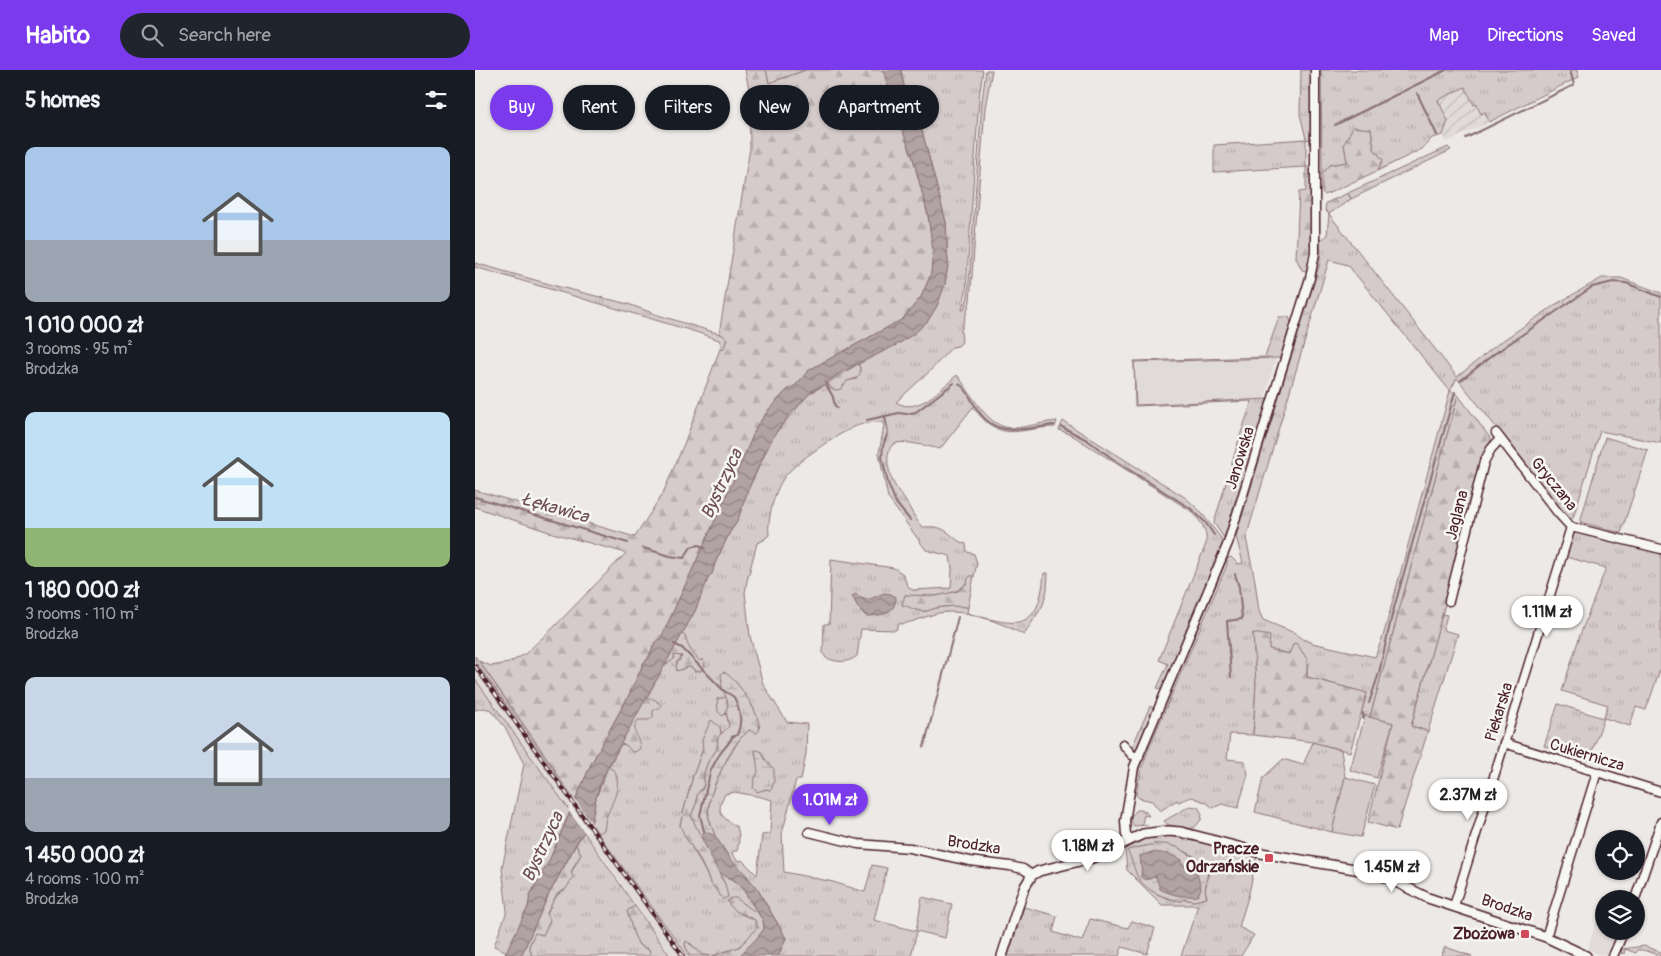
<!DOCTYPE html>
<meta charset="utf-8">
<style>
:root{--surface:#171b24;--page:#20242c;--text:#f1f3f6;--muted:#9ea1a6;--accent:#7c3aed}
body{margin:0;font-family:Pangolin,sans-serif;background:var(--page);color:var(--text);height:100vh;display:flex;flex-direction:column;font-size:19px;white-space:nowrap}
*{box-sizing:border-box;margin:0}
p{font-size:16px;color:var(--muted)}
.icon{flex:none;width:28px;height:28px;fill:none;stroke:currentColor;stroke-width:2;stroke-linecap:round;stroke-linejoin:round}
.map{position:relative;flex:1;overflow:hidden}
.panel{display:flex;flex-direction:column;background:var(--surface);width:475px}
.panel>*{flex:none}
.hud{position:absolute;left:15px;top:15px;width:475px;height:45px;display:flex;gap:10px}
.fabs{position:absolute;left:1120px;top:760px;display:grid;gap:10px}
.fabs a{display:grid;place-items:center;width:50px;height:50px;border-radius:50%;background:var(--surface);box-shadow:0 1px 4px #0004;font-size:25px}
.price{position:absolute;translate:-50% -42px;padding:0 11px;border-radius:18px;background:#fff;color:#222;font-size:16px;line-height:32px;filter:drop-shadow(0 1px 2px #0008)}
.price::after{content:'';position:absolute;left:50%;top:30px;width:15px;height:11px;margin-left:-8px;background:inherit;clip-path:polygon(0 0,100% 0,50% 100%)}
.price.current{background:var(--accent);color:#fff}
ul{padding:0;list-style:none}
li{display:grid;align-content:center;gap:10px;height:265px;padding:0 25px}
li span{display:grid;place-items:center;height:155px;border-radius:10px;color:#555}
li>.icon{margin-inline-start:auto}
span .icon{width:90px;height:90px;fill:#fffc;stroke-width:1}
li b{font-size:21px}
h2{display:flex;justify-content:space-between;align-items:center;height:60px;padding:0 25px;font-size:21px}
.pill{padding:0 18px;border-radius:22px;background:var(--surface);box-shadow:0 1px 4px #0004;font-size:18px;line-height:45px}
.pill.current{background:var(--accent);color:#fff}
header{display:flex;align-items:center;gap:30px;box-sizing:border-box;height:70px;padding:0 25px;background:var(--accent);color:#fff}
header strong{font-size:24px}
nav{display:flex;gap:28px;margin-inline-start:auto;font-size:18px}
.search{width:350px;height:45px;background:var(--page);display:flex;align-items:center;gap:12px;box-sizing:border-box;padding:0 18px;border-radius:28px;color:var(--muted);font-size:19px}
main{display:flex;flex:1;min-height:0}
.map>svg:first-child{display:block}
.built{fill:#e0dad8}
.industrial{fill:url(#industrial-furrows)}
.grass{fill:url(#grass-tufts);stroke:#8f757a;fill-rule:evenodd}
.forest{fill:url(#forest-firs);stroke:#8f757a}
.wetland{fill:url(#wetland-marsh);stroke:#8f757a;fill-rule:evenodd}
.garden{fill:#d4cbca;stroke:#8f757a}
.water{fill:url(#water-waves);stroke:#886e73}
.pier{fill:#ece9e6}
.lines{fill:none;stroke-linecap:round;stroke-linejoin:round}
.stream{stroke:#886e73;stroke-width:2}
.minor-casing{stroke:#4a1f2b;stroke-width:11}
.tertiary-casing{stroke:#4a1f2b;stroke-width:12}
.minor{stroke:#f6f6f2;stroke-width:8}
.tertiary{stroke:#f6f6f2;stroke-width:9}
.rail-casing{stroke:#4a1f2b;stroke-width:4}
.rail{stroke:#f6f6f2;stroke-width:2;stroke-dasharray:5.5;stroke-linecap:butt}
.poi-dot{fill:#d1495b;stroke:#f6f6f2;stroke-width:2}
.labels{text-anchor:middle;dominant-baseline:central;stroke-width:5;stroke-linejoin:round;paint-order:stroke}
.street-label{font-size:16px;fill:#4a1f2b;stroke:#f6f6f2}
.poi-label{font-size:16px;font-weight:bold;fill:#4a1f2b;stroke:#f6f6f2;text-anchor:end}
.water-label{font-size:18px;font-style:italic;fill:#6e4d55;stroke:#f6f6f2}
</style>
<header>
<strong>Habito</strong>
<div class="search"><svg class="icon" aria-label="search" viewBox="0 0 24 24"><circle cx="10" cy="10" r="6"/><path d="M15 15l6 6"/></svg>Search here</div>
<nav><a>Map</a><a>Directions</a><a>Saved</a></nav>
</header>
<main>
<section class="panel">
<h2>5 homes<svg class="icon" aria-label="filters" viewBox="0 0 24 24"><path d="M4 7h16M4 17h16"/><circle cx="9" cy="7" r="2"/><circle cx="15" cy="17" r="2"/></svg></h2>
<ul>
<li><span style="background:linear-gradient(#a9c7e8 60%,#9aa5b1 0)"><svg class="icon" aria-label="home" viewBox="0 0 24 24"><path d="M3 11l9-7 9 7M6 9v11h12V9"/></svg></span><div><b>1 010 000 zł</b><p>3 rooms · 95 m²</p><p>Brodzka</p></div></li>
<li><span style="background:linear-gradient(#bfe0f5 75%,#8fb573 0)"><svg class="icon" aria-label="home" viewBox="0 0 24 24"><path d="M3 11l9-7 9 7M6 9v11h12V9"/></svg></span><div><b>1 180 000 zł</b><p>3 rooms · 110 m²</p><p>Brodzka</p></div></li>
<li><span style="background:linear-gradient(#c9d6e8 65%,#9aa5b1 0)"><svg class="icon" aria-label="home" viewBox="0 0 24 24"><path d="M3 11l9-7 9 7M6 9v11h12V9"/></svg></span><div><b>1 450 000 zł</b><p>4 rooms · 100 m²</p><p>Brodzka</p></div></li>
</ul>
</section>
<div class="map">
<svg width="1186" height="886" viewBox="0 0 1186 886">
<defs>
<pattern id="industrial-furrows" width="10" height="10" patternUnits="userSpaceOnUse" patternTransform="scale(1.25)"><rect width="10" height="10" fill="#e0dad8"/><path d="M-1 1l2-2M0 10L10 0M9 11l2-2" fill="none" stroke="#c2bbba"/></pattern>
<pattern id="grass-tufts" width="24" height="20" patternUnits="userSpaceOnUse" patternTransform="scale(1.25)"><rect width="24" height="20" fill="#d4cbca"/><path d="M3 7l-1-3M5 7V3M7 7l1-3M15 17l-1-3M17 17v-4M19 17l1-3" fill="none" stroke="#b8aeae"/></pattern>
<pattern id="forest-firs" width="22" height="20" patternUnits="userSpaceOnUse" patternTransform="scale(1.25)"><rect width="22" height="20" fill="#d4cbca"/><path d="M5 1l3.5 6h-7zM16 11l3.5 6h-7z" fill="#b8aeae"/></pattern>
<pattern id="wetland-marsh" width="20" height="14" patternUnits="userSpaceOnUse" patternTransform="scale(1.25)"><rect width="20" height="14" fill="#d4cbca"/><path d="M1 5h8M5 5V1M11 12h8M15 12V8" fill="none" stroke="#b8aeae"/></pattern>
<pattern id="water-waves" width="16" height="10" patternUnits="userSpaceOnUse" patternTransform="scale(1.25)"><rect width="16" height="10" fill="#b1a2a3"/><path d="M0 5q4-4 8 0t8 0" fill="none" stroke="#928385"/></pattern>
</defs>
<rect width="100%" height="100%" fill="#ece9e6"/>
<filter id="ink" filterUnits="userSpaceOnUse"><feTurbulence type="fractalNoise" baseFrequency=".02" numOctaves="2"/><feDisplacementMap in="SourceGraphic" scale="10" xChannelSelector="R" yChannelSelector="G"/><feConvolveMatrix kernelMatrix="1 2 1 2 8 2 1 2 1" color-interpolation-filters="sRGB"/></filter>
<g filter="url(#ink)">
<!-- built -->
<g class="built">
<polygon points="801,288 789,329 660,335 659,292"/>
<polygon points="0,591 141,788 213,886 195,886 133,794 0,609"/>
<polygon points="1123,845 1129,847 1129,861 1143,861 1133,885 1123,884 1113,879"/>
</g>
<!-- industrial -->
<polygon class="industrial" points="990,17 999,34 1001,34 1010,42 1014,52 972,72 968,65 973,51 962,30"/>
<!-- grass -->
<g class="grass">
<polygon points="291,0 331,0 294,13"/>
<path d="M426 0H508L504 28 491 221 487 240H489L493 226 507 31 511 0H517L510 38 495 231 486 261 487 272 483 276 477 277 455 301 421 332C443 346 466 318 482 305 497 323 512 360 540 358 554 357 567 352 582 351L580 357C542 358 526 375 498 337L465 379C455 377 427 369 419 374 408 381 414 405 419 414 423 422 430 429 434 437 438 444 441 450 447 457 453 457 461 456 467 459 477 463 479 471 491 474L492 482 499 484 502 493 499 506 493 508C489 528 446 528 430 525 433 531 435 538 442 540 449 543 454 540 461 538 471 536 482 536 493 537L492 543C540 556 564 565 569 503H573L572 520 568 535 549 565C528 553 489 538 464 543 450 546 436 554 423 554L421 560 386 559 382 586C372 594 362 592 351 588L348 583 349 554H354L356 489 419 498 428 504 432 515 437 520 476 518 477 499 475 486 451 480 413 428 404 383 409 356 407 352C399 352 391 353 384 355 365 362 318 393 308 409 299 422 292 450 294 465L289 470 282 473 272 511 270 523 275 566 288 614 312 652 332 654 331 684 326 710H321L307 764 309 802 358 812 390 822 397 795 412 798 399 850 441 861 447 827 477 834 470 868 442 861 436 886H303L311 868 283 820 267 800 256 790 240 766 233 745 235 727 247 698 264 670 274 660 285 658 279 639 261 612 247 617 252 627 242 629 250 645 251 641 254 656 246 665V660L227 670 228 679 218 706 205 755C215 775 227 794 237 815L250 814 244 803C267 812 269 822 281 841L279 842 267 832 266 844 280 850 283 858 264 877 237 886 227 885 215 873 210 875 215 886H213L116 754 126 711 189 596 198 589 199 585 207 586 206 587 202 592 201 597 206 600C210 597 214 596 219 599L227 591H224C221 587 213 580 211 575 210 570 211 568 207 564L220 541 234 505 237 504 240 493 255 462 262 452 273 420 299 365 334 324 353 313V315L381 309 385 298 383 294 423 274 440 263 462 236 470 214 473 194 471 152 446 57 442 52 429 16ZM260 722 286 727 297 730 295 764 287 765 282 805 267 790 263 791 257 784 258 781H262C264 773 265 765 262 757 246 747 240 742 250 724Z"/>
<polygon points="826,0 837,0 837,69 831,70 831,97 739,102 739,75 831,69 825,44"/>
<polygon points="846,0 1102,0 1104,7 1014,52 1010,42 1006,44 1001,34 999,35 990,17 963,30 973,51 968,65 957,68 947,79 902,101 908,90 899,79 896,59 869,74 872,92 855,95 847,104"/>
<polygon points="973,77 976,80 876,129 873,123"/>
<path d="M854 144 982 307 1024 273 1083 233 1127 208H1146L1186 223V373L1125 361 1098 448 1095 450 982 308 975 321 983 325 895 647 886 644 892 623 832 607V589L819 573 814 584 794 579 778 563 781 613 778 665 755 664 752 689 770 691 773 704 763 738 747 734 738 738 732 733 717 727 703 732 702 730 685 741 677 731 664 728 661 725 665 704 673 680 752 495V489L756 487 763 494 768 493 761 466 845 193V170L852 165ZM854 190 873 195 975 321 909 563 900 587 837 573 828 569 820 563 788 550 784 541 780 511 771 468Z"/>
<polygon points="0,193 81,216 153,234 183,245 248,265 252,269 248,281 245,279 246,274 244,270 221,262 0,197"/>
<polygon points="804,247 814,247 816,253 805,288 659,292 661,335 793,329 749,468 739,453 765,366 777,331 660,336 659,291 790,287"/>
<path d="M588 351 711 428 725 441 749 472 687 620 682 618 693 594 684 590 731 474C733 459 725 451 716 441L595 364 584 360Z"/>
<polygon points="1130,367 1173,380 1146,463 1105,452"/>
<polygon points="1105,462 1186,483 1186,597 1171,640 1161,637 1155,656 1129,648 1114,690 1069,676 1083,634 1128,648 1133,635 1087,621 1105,565 1131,498 1091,487 1099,463"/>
<polygon points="750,492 750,494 671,680 663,703 659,727 658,728 661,703 669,679"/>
<polygon points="967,544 972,545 968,560 983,564 953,661 936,657"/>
<polygon points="0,586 81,701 80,702 0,591"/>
<polygon points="0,609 95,741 74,791 55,825 53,837 32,882 19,876 32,841 27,798 49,694 30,657 16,640 9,638 0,640"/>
<polygon points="675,636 679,639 661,682 657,682 652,676 658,675"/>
<polygon points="838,672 866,680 870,707 857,762 780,742 788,708 808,689 828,695"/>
<path d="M715 736 723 737 727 744 726 750 719 758C710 759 694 758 689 751Z"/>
<polygon points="662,740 667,740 669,743 670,741 674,746 669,745 667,754 673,755 659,756 656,751 656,746"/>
<path d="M109 762 160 836 152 841 164 875 174 880 176 886H57L54 876 60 862 68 865C71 848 74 828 91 819L96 803 106 784 101 775Z"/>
<path d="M692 766 717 769 782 787 773 827 764 857 779 865 766 886H706L723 835H687L652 800 650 779 648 778 629 789 628 788 667 769ZM680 774C707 777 715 782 735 799L730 820 732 827 719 831 709 829 707 831C686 829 667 819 660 798 657 791 654 787 656 779Z"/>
<polygon points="549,837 582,846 578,862 607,871 615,849 653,858 657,851 680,858 672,884 647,877 644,886 533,886"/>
<polygon points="1169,876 1186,882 1186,886 1168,880 1162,880 1161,883 1150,879 1149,884 1146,883 1147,879"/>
<polygon points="970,877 997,886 966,886"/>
</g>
<!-- forest -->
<g class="forest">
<polygon points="270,0 291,0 294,13 331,0 408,0 419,38 438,88 453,145 458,181 456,204 446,227 428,249 334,300 321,315 312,320 295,338 282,356 264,398 186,568 180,572 173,588 169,592 155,623 116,694 100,731 80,702 81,701 4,591 16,596 34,593 50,584 80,556 151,483 74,462 0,437 0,420 160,467 188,423 209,374 245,279 248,280 252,269 248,265 244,264 275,78 274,19"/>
<polygon points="878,57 896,59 899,79 908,90 902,101 850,125 847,122 847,104 855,95 872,92 869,74"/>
<polygon points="831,97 837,97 838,170 832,201 827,200 821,188 824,122 831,121"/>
<polygon points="873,123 876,129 854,144 850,140 851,133"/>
<path d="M383 294C389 306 382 308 372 311L366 319 360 320 356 318 353 313Z"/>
<polygon points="983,325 1016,369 936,656 953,661 922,760 893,752 918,653 895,647"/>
<path d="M495 506H499L493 537C482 536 471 536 461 538 457 539 454 541 450 541 441 542 435 536 427 535L430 525 461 526 475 523 483 521 492 513 493 508Z"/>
<polygon points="778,563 795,566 794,579 814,584 819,573 822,574 832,589 832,607 892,623 875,682 838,672 778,665 781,613"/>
<path d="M207 564 210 566C213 578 217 583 225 591L228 589 230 597 226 601H221L220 603 219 599C212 595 209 599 202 601 199 593 205 592 207 586L199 585V589L189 596Z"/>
<path d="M252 627C254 633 254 641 248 646L243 642 242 629Z"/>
<path d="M170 629H179L186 635V637L178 640V647L174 650H163C155 660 165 669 165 678L162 681 157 682 151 675 145 674Z"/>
<polygon points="236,650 245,657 246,665 243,668 242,679 233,692 229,703 229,715 224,722 222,728 222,732 216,746 240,792 246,808 250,814 253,827 248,829 237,815 223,786 210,767 205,755 218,706 228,679 227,670"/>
<path d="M133 697 140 701C147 718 137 732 131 748 130 752 130 755 129 760L123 763 116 754 121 728Z"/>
<polygon points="101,775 106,784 96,802 98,807 91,819 82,824 72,843 75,851 68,865 60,863 54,876 57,886 46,886 73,826"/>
<path d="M256 828H261L279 841H281L288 850 289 859 282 868 264 886H237L264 877 282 858 280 850C270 844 258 843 252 831Z"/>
<polygon points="160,836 195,886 176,886 174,880 164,875 159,865 152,841"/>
<polygon points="211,871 224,881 227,885 234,886 215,886 210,875"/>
</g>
<!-- wetland -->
<g class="wetland">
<path d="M249 602C263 610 287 645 284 661L281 663 274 660C271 664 266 667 263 671 251 689 233 722 233 744 234 751 238 759 240 766L229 762 227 769 216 746 222 732V724L227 720 229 715V703L233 692 242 679 243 667 254 656 251 641 253 633 247 617 246 604Z"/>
<polygon points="280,680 286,681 290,689 299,699 299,712 296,720 291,719 282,722 278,718 279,711 283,702"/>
<path d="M680 774H690L702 777 734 796 730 820 732 828 719 831 709 829 707 831C690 829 667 820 661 803 658 795 656 787 652 780ZM666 789 707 794 722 803 681 806 667 805Z"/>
</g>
<!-- garden -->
<g class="garden">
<polygon points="890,646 918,653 902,708 875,700"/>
<polygon points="870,707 900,715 886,767 857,762"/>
</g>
<!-- water -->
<g class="water">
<polygon points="408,0 426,0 429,16 442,52 446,57 471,152 473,194 470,214 462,236 453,251 440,263 423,274 369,301 334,324 315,344 299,365 290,382 273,420 262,452 255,462 240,493 237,504 234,506 220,541 135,693 126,711 121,728 116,754 103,770 73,826 46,886 29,886 53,837 55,825 74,791 116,694 155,623 169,592 174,588 180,572 186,568 264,398 282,356 295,338 312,320 321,315 334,300 428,249 446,227 456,204 458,181 453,145 438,88 419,38"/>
<path d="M409 523 416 524 421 527C421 544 405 546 391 546L384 539 377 526 381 524 389 529H395Z"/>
<polygon points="229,761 240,766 256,790 267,800 283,820 311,868 303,886 264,886 282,868 289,859 288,850 266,816 258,809 244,803 227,769"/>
<path d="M677 782C687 783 698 784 707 790V794L722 803 726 818 723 826C709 827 698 826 685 819L681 806C675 809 670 812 665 806L667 805 665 786Z"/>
</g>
<!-- pier -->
<g class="pier">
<polygon points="99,728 118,755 115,759 96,734"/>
<polygon points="96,735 114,760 111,764 93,740"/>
</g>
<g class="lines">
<!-- stream -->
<g class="stream">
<polyline points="942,23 962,65"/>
<polyline points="860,55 971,0"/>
<polyline points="991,68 1099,15 1095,0"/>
<polyline points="985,311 1019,284 1117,217 1138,212 1151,213 1186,227"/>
<polyline points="350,312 358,327 360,336 362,338"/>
<path d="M484 314C493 319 496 331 502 339 522 370 549 358 579 355"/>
<polyline points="410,347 413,362 408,376 407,387 413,413 421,433 435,450"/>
<polyline points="392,350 424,343 431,344 441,342 479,313"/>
<polyline points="587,357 612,370 645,394 715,438 731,453 739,465"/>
<polyline points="0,427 153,473"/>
<polyline points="168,478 195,486 209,488 216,477 224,475 230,478"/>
<path d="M199 574 207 578 248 620 259 627C265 640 268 652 262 665L257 667C254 674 249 678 245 684 241 689 240 694 236 699L225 745 229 761"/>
<polyline points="756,607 752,551 767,549 764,517 760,504"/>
<polyline points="894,633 904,603 917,545 980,322"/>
<polyline points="888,649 888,643"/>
<polyline points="449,677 483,547"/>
</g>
<defs>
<g id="minor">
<polyline points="1021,363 1083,443 1096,457 1186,479"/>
<polyline points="974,531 1009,392 1016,379 1025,369"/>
<polyline points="1029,673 1186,722"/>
<polyline points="648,674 657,685 664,687"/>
<polyline points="334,762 383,774 435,778 495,791 535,796 548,799 557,805"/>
<polyline points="654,769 651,765 650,751 659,697 753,473 835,208 840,183 840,0"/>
<polyline points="1160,829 1186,752"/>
<polyline points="979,836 1096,457"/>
<polyline points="1071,867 1122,702"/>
<polyline points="1138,886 1149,861"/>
</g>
<polyline id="tertiary" points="527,886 549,818 557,805 564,801 617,788 668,764 693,761 706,762 786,783 897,802 911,807 953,828 1071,867 1111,886"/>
</defs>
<!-- minor casing -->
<use href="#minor" class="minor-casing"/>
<!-- tertiary casing -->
<use href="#tertiary" class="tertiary-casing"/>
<!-- minor -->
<use href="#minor" class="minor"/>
<!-- tertiary -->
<use href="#tertiary" class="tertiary"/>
<defs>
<polyline id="rail" points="0,596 208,886"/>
</defs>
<!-- rail casing -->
<use href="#rail" class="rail-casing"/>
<!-- rail -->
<use href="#rail" class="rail"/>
</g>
</g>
<!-- markers -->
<g class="poi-dot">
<rect x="789" y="783" width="10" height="10" rx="2.5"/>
<rect x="1045" y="859" width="10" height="10" rx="2.5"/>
</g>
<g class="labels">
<!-- street labels -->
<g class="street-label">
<text transform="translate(765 388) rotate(-73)">Janowska</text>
<text transform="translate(1079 414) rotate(51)">Gryczana</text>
<text transform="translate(982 445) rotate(-76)">Jaglana</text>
<text transform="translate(1024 642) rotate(-73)">Piekarska</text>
<text transform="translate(1112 685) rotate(17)">Cukiernicza</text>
<text transform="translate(499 775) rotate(9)">Brodzka</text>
<text transform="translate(1032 838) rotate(19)">Brodzka</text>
</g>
<!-- poi labels -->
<g class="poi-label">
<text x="784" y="779">Pracze<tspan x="784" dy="18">Odrzańskie</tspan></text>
<text x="1040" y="864">Zbożowa</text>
</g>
<!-- water labels -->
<g class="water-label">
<text transform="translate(247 414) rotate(-65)">Bystrzyca</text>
<text transform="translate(80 438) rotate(16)">Łękawica</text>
<text transform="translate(68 777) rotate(-65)">Bystrzyca</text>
</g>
</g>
</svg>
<div class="fabs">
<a><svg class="icon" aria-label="locate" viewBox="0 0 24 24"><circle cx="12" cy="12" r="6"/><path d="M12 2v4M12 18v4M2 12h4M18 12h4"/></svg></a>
<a><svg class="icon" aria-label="layers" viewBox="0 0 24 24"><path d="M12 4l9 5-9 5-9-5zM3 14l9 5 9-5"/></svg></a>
</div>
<b class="price" style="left:1072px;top:568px">1.11M zł</b>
<b class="price" style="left:993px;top:751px">2.37M zł</b>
<b class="price current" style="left:355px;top:756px">1.01M zł</b>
<b class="price" style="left:613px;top:802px">1.18M zł</b>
<b class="price" style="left:917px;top:823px">1.45M zł</b>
<div class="hud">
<a class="pill current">Buy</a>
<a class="pill">Rent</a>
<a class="pill">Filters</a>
<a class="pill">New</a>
<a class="pill">Apartment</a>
</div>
</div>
</main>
